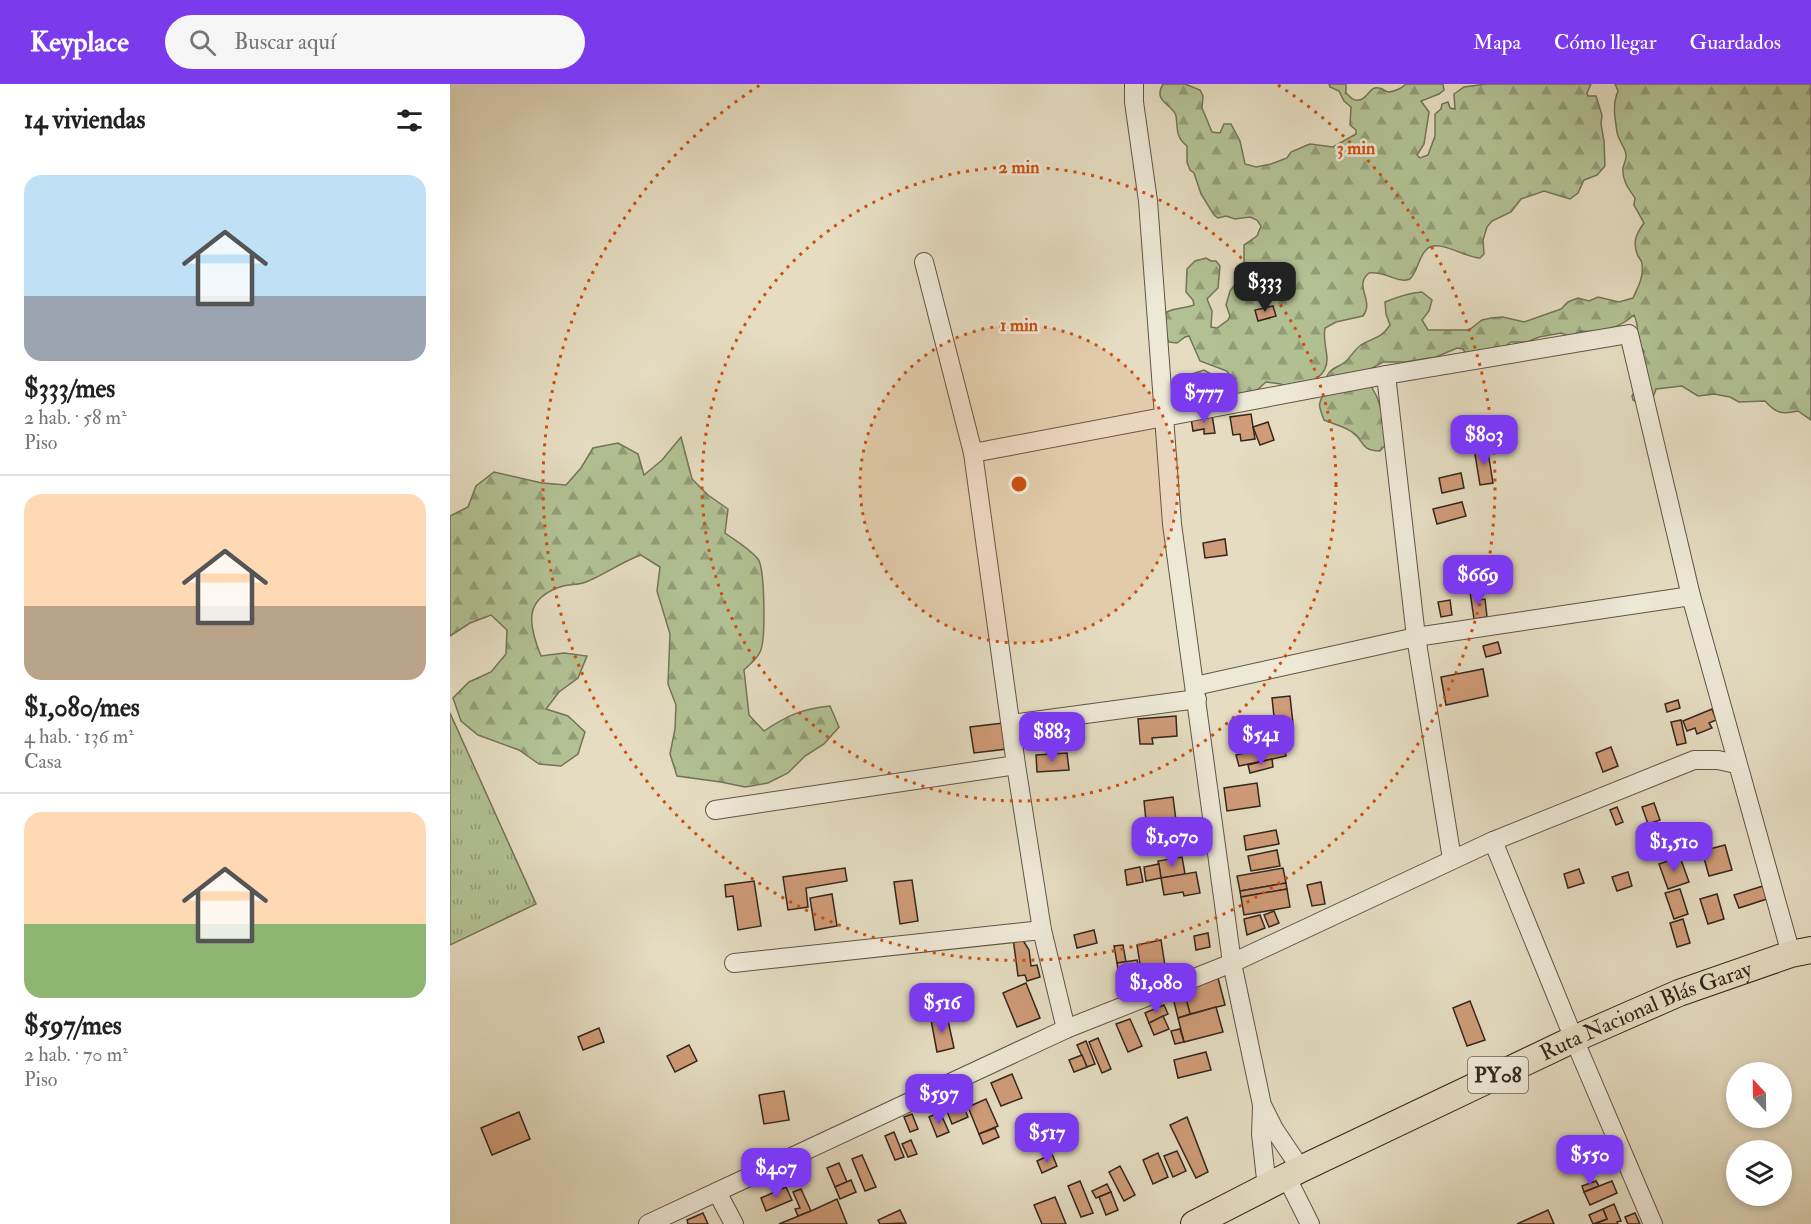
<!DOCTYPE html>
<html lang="es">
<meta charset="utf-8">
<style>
:root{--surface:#fff;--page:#f6f6f6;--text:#222;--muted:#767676;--line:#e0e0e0;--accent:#7c3aed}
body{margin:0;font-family:"IM FELL Double Pica",serif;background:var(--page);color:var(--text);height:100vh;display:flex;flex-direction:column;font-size:22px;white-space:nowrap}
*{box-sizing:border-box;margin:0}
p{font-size:20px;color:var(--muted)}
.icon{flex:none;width:33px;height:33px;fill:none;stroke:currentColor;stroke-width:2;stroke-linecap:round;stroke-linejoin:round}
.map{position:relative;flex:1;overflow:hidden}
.drawer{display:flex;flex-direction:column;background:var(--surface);width:450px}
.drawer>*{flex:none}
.needle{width:39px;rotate:338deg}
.controls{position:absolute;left:1276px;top:978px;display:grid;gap:12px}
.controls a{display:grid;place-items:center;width:66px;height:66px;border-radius:50%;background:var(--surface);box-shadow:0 3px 9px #0003;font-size:30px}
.price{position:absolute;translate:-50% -51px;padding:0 14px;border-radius:12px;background:var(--accent);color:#fff;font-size:20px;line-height:39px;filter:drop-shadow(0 2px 3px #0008)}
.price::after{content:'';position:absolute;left:50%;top:36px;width:18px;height:14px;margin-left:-9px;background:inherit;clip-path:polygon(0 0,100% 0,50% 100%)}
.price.active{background:#222;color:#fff}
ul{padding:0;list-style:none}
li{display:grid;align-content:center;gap:12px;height:318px;padding:0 24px}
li+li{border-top:2px solid var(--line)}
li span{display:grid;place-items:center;height:186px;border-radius:18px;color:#555}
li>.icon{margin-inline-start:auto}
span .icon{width:108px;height:108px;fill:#fffc;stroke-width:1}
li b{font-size:26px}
h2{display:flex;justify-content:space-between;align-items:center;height:72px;padding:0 24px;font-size:26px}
header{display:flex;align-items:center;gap:36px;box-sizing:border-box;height:84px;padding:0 30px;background:var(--accent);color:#fff}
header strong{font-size:28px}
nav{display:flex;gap:33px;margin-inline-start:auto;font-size:21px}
.search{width:420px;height:54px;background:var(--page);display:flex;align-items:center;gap:15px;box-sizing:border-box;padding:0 21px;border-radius:33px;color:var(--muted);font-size:22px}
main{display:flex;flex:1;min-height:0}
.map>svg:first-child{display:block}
.grass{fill:url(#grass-tufts);stroke:#737458;stroke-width:1.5}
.forest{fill:url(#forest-firs);stroke:#737458;stroke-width:1.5}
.building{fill:#cf9b78;stroke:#34261d;stroke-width:1.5}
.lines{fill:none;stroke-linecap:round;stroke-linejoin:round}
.minor-casing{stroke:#605446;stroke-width:20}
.highway-casing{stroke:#34261d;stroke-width:28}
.minor{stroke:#eee8d7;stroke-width:18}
.highway{stroke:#e5dcc1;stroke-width:26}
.ring{fill:none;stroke:#cd510f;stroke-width:3;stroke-dasharray:3 6}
.labels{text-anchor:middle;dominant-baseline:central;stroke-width:5;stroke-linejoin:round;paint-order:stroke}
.shield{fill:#eee8d7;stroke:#6c6055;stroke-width:1.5}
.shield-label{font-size:21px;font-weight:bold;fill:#34261d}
.street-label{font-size:22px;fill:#34261d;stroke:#eee8d7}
.centre{fill:#cd510f;stroke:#eee8d7;stroke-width:3}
.ring-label{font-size:18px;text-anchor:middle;font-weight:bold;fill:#cd510f;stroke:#eee8d7;stroke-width:5;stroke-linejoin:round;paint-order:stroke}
</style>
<header>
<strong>Keyplace</strong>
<div class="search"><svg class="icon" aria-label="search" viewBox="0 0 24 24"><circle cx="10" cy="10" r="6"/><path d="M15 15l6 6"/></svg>Buscar aquí</div>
<nav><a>Mapa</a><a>Cómo llegar</a><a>Guardados</a></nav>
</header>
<main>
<section class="drawer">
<h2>14 viviendas<svg class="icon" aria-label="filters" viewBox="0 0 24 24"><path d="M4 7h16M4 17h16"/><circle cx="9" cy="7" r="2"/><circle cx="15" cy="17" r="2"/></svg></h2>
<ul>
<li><span style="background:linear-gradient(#bfe0f5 65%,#9aa5b1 0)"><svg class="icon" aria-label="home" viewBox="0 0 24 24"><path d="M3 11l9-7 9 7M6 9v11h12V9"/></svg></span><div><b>$333/mes</b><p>2 hab. · 58 m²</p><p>Piso</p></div></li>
<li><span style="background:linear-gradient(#ffd9b3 60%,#b9a48a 0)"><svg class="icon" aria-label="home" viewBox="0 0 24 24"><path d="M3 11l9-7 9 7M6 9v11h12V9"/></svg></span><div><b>$1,080/mes</b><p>4 hab. · 136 m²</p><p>Casa</p></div></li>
<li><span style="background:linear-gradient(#ffd9b3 60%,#8fb573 0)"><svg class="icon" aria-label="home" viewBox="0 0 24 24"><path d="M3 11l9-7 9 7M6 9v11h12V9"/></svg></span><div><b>$597/mes</b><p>2 hab. · 70 m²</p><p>Piso</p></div></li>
</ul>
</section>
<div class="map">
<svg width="1361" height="1140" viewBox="0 0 1361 1140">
<defs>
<pattern id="grass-tufts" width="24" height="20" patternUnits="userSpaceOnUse" patternTransform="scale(1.5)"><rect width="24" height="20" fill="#b2c194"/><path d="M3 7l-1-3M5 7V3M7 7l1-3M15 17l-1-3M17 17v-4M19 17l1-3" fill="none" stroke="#929d78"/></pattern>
<pattern id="forest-firs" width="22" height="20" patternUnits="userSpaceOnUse" patternTransform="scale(1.5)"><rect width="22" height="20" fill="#b2c194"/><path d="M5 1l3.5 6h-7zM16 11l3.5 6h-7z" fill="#929d78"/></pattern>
</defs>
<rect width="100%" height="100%" fill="#e5dcc1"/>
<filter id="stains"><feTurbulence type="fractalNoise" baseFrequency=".00333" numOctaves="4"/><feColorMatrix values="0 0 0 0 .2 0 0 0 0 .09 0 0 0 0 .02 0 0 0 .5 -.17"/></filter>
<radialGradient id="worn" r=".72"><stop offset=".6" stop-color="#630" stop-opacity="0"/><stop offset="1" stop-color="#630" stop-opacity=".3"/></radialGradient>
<!-- grass -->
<polygon class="grass" points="0,629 86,820 0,861"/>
<!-- forest -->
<g class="forest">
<path d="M713 0H735L750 6 753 12 752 24 762 48 770 49 774 40H781L790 57 795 80 806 83 821 80 837 74 841 68 855 62 860 60 883 63 906 50V46L900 41 901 23 894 17 889 7 880 3 879 0H896V9C900 13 903 17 909 16 918 15 919 2 929 4 933 4 934 7 938 8 944 8 952 4 956 0H993L994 6 989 10 971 17 979 28 974 60 967 71 970 74 978 71 985 52V30L991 25 992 20 998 18 1000 24 1005 25 1004 10 1014 3 1036 0H1141L1137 9 1138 12H1146L1152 31 1151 40 1154 57 1155 82 1147 91 1134 96 1128 109 1120 115 1094 107 1071 115 1061 128 1042 137 1037 143 1033 156 1034 170 1030 174C1015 174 987 153 976 166 968 174 968 187 960 195 947 200 937 187 919 189 903 202 925 217 913 232L886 238 875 244C873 254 876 263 877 273 878 297 855 299 837 305L831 300 816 298 807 306 723 327 717 313 739 291 754 286 777 299 782 295 777 287 750 277 739 252 735 253 727 259 719 258 715 249V229C724 223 734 225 744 221L743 216 736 208 737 185 745 177 756 174 761 177H766L770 182 768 204 757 215 762 227 761 243 767 244 778 236 780 232 776 221 780 207 788 196 794 180V161L807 152 811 142 807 136 800 133 785 135 776 132 768 134 764 131 751 110 744 89 740 86 737 78V62C725 53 728 44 726 32 724 21 702 18 713 0Z"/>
<path d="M1165 0H1361V336L1348 327C1331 331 1326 329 1315 317L1289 318 1280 313 1264 310 1248 312 1232 302 1206 305 1201 319 1190 320 1183 316 1182 312C1190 300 1192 282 1194 267 1182 257 1192 246 1184 231 1168 245 1151 249 1130 247L1122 253 1111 249 1089 253 1077 258H1061L1050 266 1016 270 1013 265 1007 264 986 273 955 278H933L922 284 916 293 927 313 934 334 937 359 930 367C908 366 916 357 902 348 894 342 883 340 874 336 867 318 869 321 875 306 877 301 875 296 877 292 881 283 888 284 895 278 901 273 904 266 911 261 924 253 931 255 940 241L936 230 935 218C947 213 958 209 972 208L982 216 979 227 972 236 978 246H1019L1032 236 1041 234 1053 233 1074 238 1111 225 1118 218 1128 214 1139 217 1148 213 1169 218 1183 214C1188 203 1194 193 1192 180 1192 177 1190 175 1188 172 1182 159 1186 150 1194 139L1184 121 1185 114C1178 104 1172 96 1173 84 1174 79 1177 75 1176 70 1175 63 1168 56 1167 48 1165 34 1162 21 1168 7Z"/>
<path d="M231 353 242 395 258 411 278 425 275 449C286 457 299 464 308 475 315 485 316 557 310 568 307 575 299 581 294 586L299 631 314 647C338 631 352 625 380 622L389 643 374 660 355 672 338 689 318 699 295 703 271 698 227 692 220 670 225 645 226 621 218 600 220 550 207 507 210 483 191 471C171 478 156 490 136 498 129 501 121 500 113 502 73 514 78 540 91 572L114 569 137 572 128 594 109 608 96 625 118 632 135 648 128 670 111 682 89 680 69 666 28 651 11 637 3 614 19 598 41 588 56 570 57 546 41 531 20 539 0 552V432L18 423 26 402 44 388 92 399 116 401 131 384 143 364 168 359 188 370 194 391 212 376Z"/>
</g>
<!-- building -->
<g class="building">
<polygon points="823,222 826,232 808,237 805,226"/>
<polygon points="801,330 805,355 791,357 790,350 783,351 780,333"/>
<polygon points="762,331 765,349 754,350 754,345 743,347 741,334"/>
<polygon points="818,338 824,356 810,361 803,343"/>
<polygon points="1037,362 1043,399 1030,401 1024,364"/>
<polygon points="1011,389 1014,404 992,409 989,394"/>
<polygon points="1012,418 1016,432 987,440 983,425"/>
<polygon points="775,455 777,471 755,474 753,459"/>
<polygon points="1028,507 1029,516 1035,515 1037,533 1024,535 1020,508"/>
<polygon points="1000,516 1002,531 991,533 988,518"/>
<polygon points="1048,558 1051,569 1036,573 1033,562"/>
<polygon points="1033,585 1038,612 996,621 991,593"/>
<polygon points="840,612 843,640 825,642 822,614"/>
<polygon points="1228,616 1230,624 1217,628 1215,620"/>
<polygon points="1262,625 1266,636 1259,639 1262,644 1247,650 1245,644 1237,647 1233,637"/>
<polygon points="726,632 727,652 702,654 703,660 690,660 688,635"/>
<polygon points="1231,636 1236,659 1227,661 1221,638"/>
<polygon points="553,639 557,665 524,669 520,643"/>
<polygon points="621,642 623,664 609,665 607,644"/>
<polygon points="833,660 836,672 789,682 786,671"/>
<polygon points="1161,663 1168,682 1153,688 1146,669"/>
<polygon points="617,669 619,686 587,688 586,671"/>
<polygon points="822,675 823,683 800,689 798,681"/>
<polygon points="807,699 810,722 777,727 774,704"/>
<polygon points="723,713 727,744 697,747 694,717"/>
<polygon points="1204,719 1210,736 1198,740 1192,723"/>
<polygon points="1167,723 1173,738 1166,741 1160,726"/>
<polygon points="826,746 829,760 796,766 794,752"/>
<polygon points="1275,761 1282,786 1259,792 1252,767"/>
<polygon points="827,766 830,782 801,787 798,772"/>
<polygon points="732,773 735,790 711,794 708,777"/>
<polygon points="1230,773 1239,798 1218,805 1209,780"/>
<polygon points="709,780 711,794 696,797 694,783"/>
<polygon points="690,783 693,798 677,801 675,786"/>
<polygon points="395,784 397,797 356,804 358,823 338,826 333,793"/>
<polygon points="833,784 836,799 790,807 787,792"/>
<polygon points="1129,785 1134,799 1118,804 1114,790"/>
<polygon points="746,788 750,809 734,812 733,808 714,811 711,794"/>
<polygon points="1178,788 1182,802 1167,807 1162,793"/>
<polygon points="462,796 468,837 450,840 444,798"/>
<polygon points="304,797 311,842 288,846 283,812 276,813 275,801"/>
<polygon points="871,798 875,820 862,822 857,801"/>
<polygon points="836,799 837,805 791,813 790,807"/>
<polygon points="1313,802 1317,815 1289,824 1284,811"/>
<polygon points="837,805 840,823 794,831 791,813"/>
<polygon points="1230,805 1238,830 1224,835 1215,809"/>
<polygon points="382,810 387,842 365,846 360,814"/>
<polygon points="1267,810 1274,835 1258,840 1250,815"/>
<polygon points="824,827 829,839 819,843 814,831"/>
<polygon points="810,831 815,844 797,851 794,835"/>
<polygon points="1233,835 1240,859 1227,863 1220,839"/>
<polygon points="644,846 647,859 627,864 624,851"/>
<polygon points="758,849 760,863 746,866 744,852"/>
<polygon points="571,853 579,866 581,882 587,881 590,893 577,897 575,891 568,892 563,854"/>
<polygon points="711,856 715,882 691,886 687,861"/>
<polygon points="673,861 676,878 667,879 664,862"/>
<polygon points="687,876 690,889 669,892 667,879"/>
<polygon points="690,889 692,900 683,901 681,890"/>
<polygon points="768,894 775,921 740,930 734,907"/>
<polygon points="576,899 590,934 567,943 553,909"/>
<polygon points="735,910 740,930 728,934 723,914"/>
<polygon points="1020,917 1035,956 1017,962 1003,924"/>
<polygon points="714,921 718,930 699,939 695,929"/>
<polygon points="766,923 773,948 734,958 728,934"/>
<polygon points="497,932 504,964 487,968 481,936"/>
<polygon points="713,932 719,945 704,951 699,939"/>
<polygon points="680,935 692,962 678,968 666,940"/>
<polygon points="149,944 154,958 133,966 128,953"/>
<polygon points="730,945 734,958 725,960 721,947"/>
<polygon points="648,954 661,985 652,989 639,958"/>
<polygon points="636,957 645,980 637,983 627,961"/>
<polygon points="239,961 247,977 225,988 217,972"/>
<polygon points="756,968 761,986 728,994 724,976"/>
<polygon points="632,971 637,983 624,988 619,976"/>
<polygon points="562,990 572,1014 551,1022 541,999"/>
<polygon points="334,1007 339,1036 314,1040 309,1011"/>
<polygon points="536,1015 548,1042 529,1050 518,1023"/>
<polygon points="511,1016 518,1033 502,1040 495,1022"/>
<polygon points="69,1028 80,1055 42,1071 31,1044"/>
<polygon points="490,1028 499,1048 487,1053 479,1033"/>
<polygon points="462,1030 468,1045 460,1048 454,1033"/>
<polygon points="737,1033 758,1088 746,1094 720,1041"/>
<polygon points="545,1044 549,1053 533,1060 529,1050"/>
<polygon points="444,1048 454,1073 445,1076 435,1052"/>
<polygon points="461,1056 467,1070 458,1073 452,1060"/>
<polygon points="727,1067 736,1087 723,1093 714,1072"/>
<polygon points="708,1069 718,1093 703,1100 693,1076"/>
<polygon points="602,1070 607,1082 592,1089 587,1077"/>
<polygon points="412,1071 426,1103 415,1107 402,1075"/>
<polygon points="389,1079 397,1098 385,1103 377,1084"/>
<polygon points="670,1082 685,1111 674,1117 659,1088"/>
<polygon points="401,1096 406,1108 390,1115 385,1103"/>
<polygon points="630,1097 643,1129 631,1133 618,1102"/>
<polygon points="1146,1097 1149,1102 1134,1108 1132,1102"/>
<polygon points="1162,1097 1167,1109 1140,1121 1134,1108"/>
<polygon points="657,1100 661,1108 646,1114 642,1107"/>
<polygon points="336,1103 342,1116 316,1127 311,1114"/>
<polygon points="351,1105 361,1127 348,1132 345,1125 350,1124 343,1108"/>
<polygon points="661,1108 668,1126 656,1131 649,1113"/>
<polygon points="605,1113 616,1140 592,1140 584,1121"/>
<polygon points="387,1115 397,1140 329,1140 361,1127"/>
<polygon points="1164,1120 1171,1137 1167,1138 1168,1140 1145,1140 1157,1135 1153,1125"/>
<polygon points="1153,1125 1157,1135 1143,1140 1139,1131"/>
<polygon points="450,1126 456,1139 430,1140 428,1136"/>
<polygon points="1098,1126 1104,1140 1067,1140"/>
<polygon points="253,1129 258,1140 238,1140 237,1136"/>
<polygon points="1185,1129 1190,1140 1178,1140 1175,1133"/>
</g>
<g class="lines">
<defs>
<g id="minor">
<polyline points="684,0 684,18 698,117 722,440 782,879 812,1021 824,1045 851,1085"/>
<polyline points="474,178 523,369 566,681 592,846 616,945"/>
<polyline points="936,291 966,553 1002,775"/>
<polyline points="523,369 936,291 1179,250 1241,512 1341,870"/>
<polyline points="745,602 966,553 1241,512"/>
<polyline points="561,640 747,615"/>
<polyline points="265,726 566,681"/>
<polyline points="1043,757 1124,955 1203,1140"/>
<polyline points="284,879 592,846"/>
<polyline points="812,1023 811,1050 817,1104"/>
<polyline points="837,1094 860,1140"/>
<polyline points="267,1108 284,1140"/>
<polyline points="198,1140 616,945 782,879 1043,757 1244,676 1268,676 1286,680"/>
</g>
<g id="highway">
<path id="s1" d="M744 1140 851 1085 1124 955 1229 909 1341 870 1361 866"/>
</g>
</defs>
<!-- minor casing -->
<use href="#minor" class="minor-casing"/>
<!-- highway casing -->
<use href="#highway" class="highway-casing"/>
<!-- minor -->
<use href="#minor" class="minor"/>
<!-- highway -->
<use href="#highway" class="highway"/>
</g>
<!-- distance rings -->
<circle cx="569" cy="400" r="159" fill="#cd510f" fill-opacity=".12"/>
<g class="ring">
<circle cx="569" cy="400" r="159"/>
<circle cx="569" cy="400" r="317"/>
<path d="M828 1A476 476 0 1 1 310 1"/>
</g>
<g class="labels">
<!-- shield labels -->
<rect class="shield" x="1018" y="973" width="60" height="36" rx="4.5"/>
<g class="shield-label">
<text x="1048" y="991">PY08</text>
</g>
<!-- street labels -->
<g class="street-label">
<text stroke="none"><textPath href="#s1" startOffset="500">Ruta Nacional Blás Garay</textPath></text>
</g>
</g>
<circle cx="569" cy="400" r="9" class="centre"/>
<g class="ring-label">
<text x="906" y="70">3 min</text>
<text x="569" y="89">2 min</text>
<text x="569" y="247">1 min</text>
</g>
<rect width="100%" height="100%" filter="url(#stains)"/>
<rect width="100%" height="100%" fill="url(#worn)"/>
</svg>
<div class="controls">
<a><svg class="needle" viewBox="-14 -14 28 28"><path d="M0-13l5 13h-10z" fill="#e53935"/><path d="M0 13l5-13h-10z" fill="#767676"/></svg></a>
<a><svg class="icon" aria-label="layers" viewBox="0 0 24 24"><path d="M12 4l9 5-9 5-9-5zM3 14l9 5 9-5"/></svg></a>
</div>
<b class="price active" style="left:815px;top:229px">$333</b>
<b class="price" style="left:754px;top:340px">$777</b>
<b class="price" style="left:1034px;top:382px">$803</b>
<b class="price" style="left:1028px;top:522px">$669</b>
<b class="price" style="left:602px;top:679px">$883</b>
<b class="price" style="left:811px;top:682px">$541</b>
<b class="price" style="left:722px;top:784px">$1,070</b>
<b class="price" style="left:1224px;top:789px">$1,510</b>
<b class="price" style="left:706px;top:930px">$1,080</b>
<b class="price" style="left:492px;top:950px">$516</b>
<b class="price" style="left:489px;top:1041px">$597</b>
<b class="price" style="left:597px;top:1080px">$517</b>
<b class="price" style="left:1140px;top:1102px">$550</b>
<b class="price" style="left:326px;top:1115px">$407</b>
</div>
</main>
